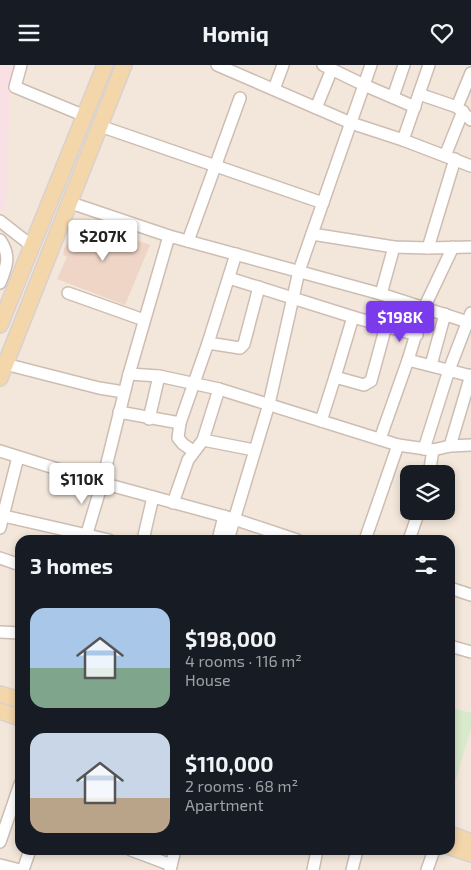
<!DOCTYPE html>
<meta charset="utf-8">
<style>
:root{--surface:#171b24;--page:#242831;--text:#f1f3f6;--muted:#9ea1a6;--accent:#7c3aed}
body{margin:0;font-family:"Exo 2",sans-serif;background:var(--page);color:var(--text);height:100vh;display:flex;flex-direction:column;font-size:19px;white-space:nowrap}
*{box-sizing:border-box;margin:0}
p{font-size:16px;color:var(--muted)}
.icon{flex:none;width:28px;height:28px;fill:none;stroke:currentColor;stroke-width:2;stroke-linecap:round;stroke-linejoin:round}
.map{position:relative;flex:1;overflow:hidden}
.drawer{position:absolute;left:15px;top:470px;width:440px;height:320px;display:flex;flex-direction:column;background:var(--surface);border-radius:15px;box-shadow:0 2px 8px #0003}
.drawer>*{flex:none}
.controls{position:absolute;left:400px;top:400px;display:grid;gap:10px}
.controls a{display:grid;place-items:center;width:55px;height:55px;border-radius:10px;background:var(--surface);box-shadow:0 2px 8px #0003;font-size:25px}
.price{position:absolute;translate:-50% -42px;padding:0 11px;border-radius:5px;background:#fff;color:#222;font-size:16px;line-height:32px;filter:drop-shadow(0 1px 2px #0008)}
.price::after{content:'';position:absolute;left:50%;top:30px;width:15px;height:11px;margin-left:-8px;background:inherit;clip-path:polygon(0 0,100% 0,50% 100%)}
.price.active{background:var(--accent);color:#fff}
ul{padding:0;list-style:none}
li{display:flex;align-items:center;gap:15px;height:125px;padding:0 15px}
li span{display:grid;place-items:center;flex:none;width:140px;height:100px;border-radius:15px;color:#555}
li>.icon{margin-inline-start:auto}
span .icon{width:60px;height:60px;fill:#fffc;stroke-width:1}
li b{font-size:21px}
h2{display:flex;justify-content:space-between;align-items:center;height:60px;padding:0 15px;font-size:21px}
header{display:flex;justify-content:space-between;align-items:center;height:65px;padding:0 15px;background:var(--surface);font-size:22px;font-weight:700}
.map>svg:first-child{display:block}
.residential{fill:#f3e7db;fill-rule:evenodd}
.medical{fill:#f9e0e4}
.green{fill:#d9e9cb}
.building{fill:#efd5c6}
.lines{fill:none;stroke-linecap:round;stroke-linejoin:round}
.minor-casing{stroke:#cdbdb2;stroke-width:14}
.major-casing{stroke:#d9d1ce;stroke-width:18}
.minor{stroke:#fff;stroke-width:11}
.major{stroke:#f4d6ab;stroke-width:15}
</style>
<header><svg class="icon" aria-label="menu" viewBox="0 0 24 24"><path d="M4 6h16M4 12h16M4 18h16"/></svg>Homiq<svg class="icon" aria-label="heart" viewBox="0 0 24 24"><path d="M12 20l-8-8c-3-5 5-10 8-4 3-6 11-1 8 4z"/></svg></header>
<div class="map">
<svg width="471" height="805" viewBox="0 0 471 805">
<rect width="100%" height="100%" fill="#fbf5ed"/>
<!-- residential -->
<path class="residential" d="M0 0H471V805H0ZM409 409H446V446H409ZM20 475H450V785H20Z"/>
<!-- medical -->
<polygon class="medical" points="0,0 18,0 10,30 6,144 0,147"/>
<!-- green -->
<polygon class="green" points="450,642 471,648 471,663 453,725 450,724"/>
<!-- building -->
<polygon class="building" points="82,155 150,180 125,240 57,214 67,192 63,190 64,184 70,176 74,176"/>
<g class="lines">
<defs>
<g id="minor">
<polyline points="21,0 15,22 85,51"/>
<polyline points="217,0 351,58 403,75 471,101"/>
<polyline points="323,0 364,20 415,42"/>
<polyline points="274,24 283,0"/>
<polyline points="419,29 457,42 471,55"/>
<polyline points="393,32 404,0"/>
<polyline points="457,42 471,8"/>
<polyline points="316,43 332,4"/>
<polyline points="100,61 323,138"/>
<polyline points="403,75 429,0"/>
<polyline points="445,91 463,46"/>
<polyline points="68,137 169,171 381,229 471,258"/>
<polyline points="0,156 32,181"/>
<polyline points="312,169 394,182 428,183 471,182"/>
<path d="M0 175C11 190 7 201 0 218"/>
<polyline points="188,176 240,33"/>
<polyline points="428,183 455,94"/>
<polyline points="229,213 353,252 417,270"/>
<polyline points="68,228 144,255"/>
<polyline points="381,229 394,182"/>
<polyline points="208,278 240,283 244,279 259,222"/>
<polyline points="408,295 471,311"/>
<polyline points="5,299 99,323 124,327"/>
<polyline points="431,300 445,249"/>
<polyline points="129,309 159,311 219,324 398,380 433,385 450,381 471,380"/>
<polyline points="335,312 353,252"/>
<polyline points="119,347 180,358"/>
<polyline points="149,354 159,311"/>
<polyline points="321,356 335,312 364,320 371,316 386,261"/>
<polyline points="380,374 408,295 424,243 453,182"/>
<polyline points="203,375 254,385"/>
<polyline points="450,381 471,310"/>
<polyline points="424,384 449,305 471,248"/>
<polyline points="0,386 102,418 234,454 297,475"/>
<polyline points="193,386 183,379 178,373 180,358 208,278 236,189"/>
<polyline points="429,409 433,385"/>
<polyline points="173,438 188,395 203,375 219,324"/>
<polyline points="0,450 109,475"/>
<polyline points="0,463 18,392"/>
<polyline points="85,475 102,418 129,309 169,171"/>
<polyline points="143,475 153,432"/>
<polyline points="218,475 224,451"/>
<polyline points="228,475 269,339 299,206 371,0"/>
<polyline points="365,475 398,380"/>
<polyline points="409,475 419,446"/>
<polyline points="0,493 20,500"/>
<polyline points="450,523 471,530"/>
<polyline points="0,567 20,568"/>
<polyline points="450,581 471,587"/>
<polyline points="0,777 20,719"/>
<polyline points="131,785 171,800"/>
<polyline points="0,800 20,805"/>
<polyline points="23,805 30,785"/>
<polyline points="170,805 175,785"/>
<polyline points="313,805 317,785"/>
<polyline points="352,805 357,785"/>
<polyline points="427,805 434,785"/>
</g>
<g id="major">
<polyline points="0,260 105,0"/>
<polyline points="0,313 124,0"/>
<polyline points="0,629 20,635"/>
<polyline points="0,646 20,653"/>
<polyline points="450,769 471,777"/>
<polyline points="450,782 471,789"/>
</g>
</defs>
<!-- minor casing -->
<use href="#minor" class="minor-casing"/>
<!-- major casing -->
<use href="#major" class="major-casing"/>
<!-- minor -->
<use href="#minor" class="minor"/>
<!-- major -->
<use href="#major" class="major"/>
</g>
</svg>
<div class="controls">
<a><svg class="icon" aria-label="layers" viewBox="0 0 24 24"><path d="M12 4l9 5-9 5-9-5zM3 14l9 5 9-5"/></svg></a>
</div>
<b class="price" style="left:103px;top:197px">$207K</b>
<b class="price active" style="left:400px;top:278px">$198K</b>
<b class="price" style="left:82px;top:440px">$110K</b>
<section class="drawer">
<h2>3 homes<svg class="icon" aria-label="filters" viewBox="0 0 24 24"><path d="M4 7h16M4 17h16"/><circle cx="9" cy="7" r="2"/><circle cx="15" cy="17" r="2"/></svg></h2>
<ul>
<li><span style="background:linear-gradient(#a9c7e8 60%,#7fa58c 0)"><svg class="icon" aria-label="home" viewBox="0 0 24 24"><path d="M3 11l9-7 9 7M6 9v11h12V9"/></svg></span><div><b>$198,000</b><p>4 rooms · 116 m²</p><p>House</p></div></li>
<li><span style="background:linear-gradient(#c9d6e8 65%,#b9a48a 0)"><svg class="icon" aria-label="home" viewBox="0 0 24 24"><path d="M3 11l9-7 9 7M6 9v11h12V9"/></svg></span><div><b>$110,000</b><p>2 rooms · 68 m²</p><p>Apartment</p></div></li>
</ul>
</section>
</div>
